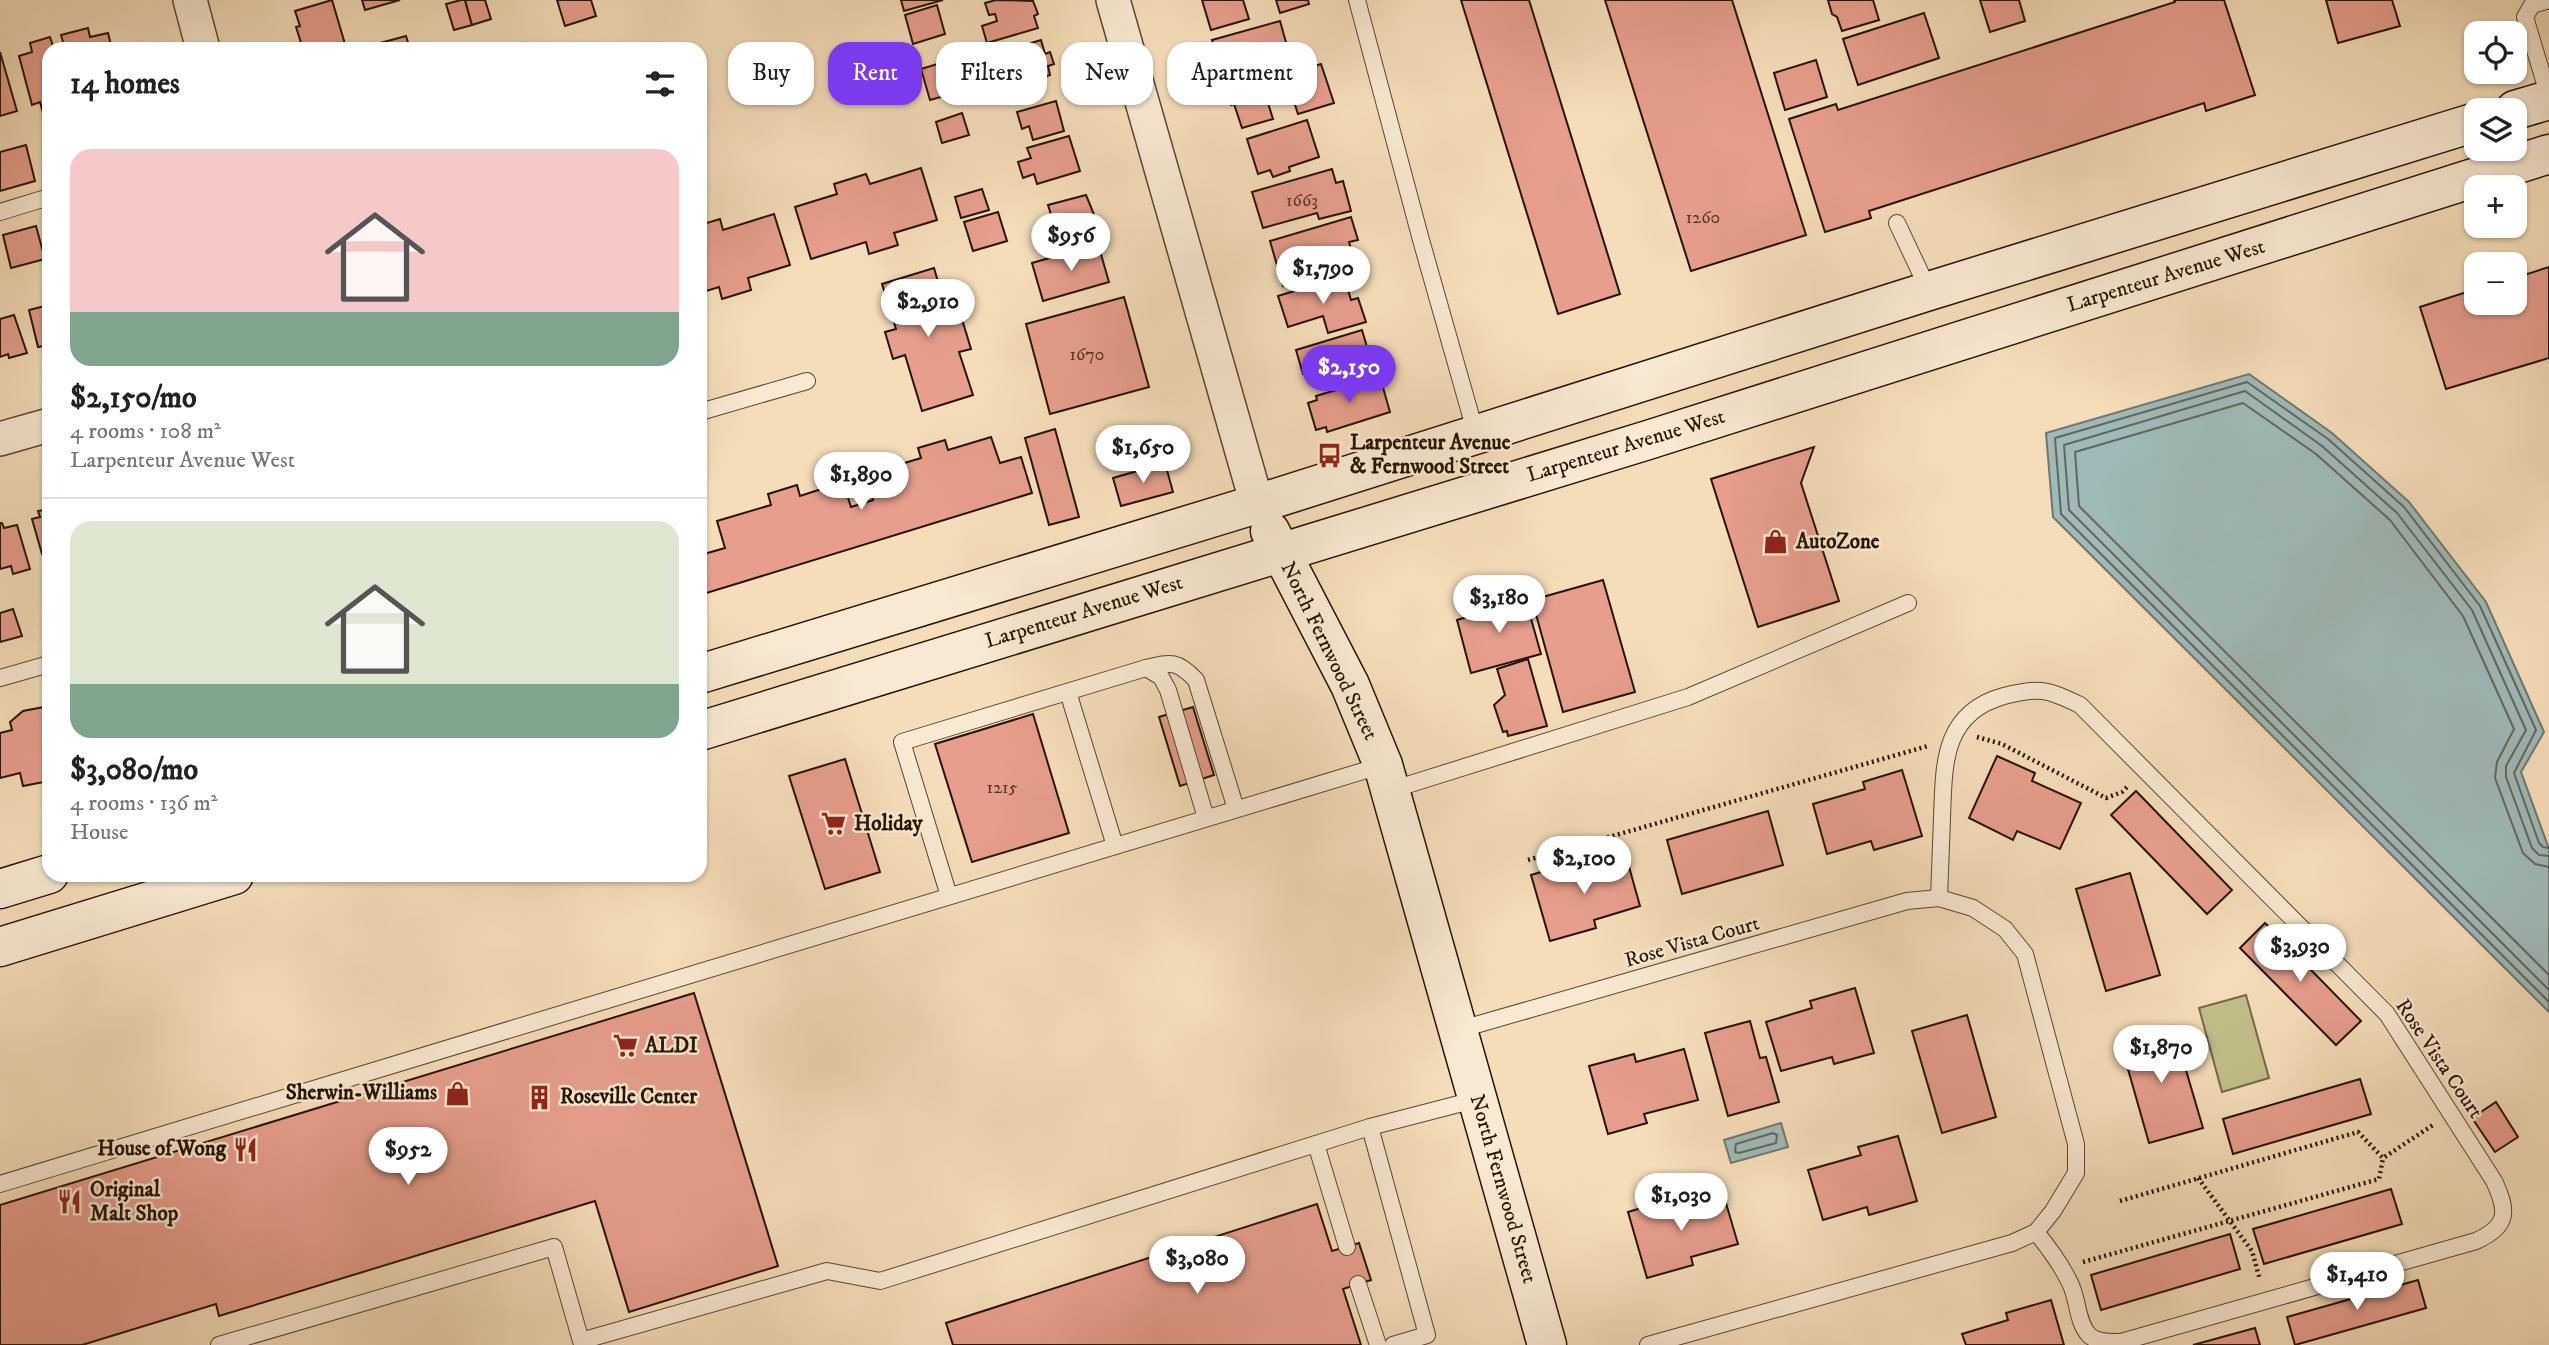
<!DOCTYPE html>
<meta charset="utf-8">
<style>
:root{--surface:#fff;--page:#f6f6f6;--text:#222;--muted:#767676;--line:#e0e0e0;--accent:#7c3aed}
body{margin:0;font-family:"IM FELL DW Pica",serif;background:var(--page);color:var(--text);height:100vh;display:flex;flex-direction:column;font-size:26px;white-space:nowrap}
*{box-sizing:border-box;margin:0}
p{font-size:23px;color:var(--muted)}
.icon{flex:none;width:38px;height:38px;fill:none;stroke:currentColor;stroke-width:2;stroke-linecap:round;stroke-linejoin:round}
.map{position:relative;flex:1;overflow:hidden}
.panel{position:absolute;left:42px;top:42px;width:665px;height:840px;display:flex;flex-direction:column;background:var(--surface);border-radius:21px;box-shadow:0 2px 5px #0004}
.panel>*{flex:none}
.banner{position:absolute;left:728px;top:42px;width:665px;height:63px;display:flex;gap:14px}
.fabs{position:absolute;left:2464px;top:21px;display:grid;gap:14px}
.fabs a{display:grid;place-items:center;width:63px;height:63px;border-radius:14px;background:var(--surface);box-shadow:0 2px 5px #0004;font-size:35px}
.price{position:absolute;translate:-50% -60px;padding:0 16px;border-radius:24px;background:#fff;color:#222;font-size:23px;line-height:46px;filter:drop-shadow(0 2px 4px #0008)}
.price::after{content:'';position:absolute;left:50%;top:42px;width:21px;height:16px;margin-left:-10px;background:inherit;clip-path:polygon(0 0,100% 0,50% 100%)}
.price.selected{background:var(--accent);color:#fff}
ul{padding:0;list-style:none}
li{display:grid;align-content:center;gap:14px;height:371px;padding:0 28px}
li+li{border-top:2px solid var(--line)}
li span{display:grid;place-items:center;height:217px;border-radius:21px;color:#555}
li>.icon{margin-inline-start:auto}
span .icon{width:126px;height:126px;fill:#fffc;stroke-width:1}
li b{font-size:30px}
h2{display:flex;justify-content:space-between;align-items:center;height:84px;padding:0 28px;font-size:30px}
.chip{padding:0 24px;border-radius:21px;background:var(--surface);box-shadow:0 2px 5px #0004;font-size:24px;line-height:63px}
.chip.selected{background:var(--accent);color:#fff}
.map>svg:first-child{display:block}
.green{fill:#c2bf8b;stroke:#746a48;stroke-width:2}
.water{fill:#9fbab8;stroke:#6f7870;stroke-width:2}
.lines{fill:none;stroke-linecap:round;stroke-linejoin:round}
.shore{stroke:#63675e;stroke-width:2}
.building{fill:#e79e8c;stroke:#271404;stroke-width:2}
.lane-casing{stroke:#5a4631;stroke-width:18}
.street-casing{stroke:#5a4631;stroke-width:36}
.secondary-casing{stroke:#271404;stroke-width:41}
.path{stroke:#271404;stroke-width:4.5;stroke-dasharray:2 3.5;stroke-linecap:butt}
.lane{stroke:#f8e9d2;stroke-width:16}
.street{stroke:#f8e9d2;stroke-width:33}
.secondary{stroke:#f8e9d2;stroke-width:38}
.labels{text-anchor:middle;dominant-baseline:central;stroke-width:5;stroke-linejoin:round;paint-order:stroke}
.number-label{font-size:18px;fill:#573626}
.street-label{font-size:21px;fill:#271404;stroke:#f8e9d2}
.poi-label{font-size:21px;font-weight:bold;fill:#271404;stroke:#f8e9d2;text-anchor:start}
</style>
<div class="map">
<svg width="2549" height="1345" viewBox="0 0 2549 1345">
<rect width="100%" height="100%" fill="#f5ddb9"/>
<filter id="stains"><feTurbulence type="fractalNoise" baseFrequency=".00286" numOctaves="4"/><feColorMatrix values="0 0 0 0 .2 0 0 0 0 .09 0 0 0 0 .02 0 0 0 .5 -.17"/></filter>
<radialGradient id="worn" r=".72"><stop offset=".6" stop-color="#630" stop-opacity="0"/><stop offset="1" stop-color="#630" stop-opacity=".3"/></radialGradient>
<!-- green -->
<polygon class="green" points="2246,995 2269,1078 2222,1092 2199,1008"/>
<!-- water -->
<g class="water">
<polygon points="2249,374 2332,433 2409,502 2486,602 2544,732 2521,772 2549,849 2549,1012 2053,517 2046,433"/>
<polygon points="1781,1123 1788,1147 1731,1163 1724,1140"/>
</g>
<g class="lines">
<!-- shore -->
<g class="shore">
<polyline points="2549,848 2543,847 2539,843 2514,773 2536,730 2480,606 2404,507 2328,439 2247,382 2055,438 2061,514 2549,1002"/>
<polyline points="2549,856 2539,855 2532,848 2506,777 2506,766 2526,730 2472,610 2397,513 2322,446 2245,391 2064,445 2069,510 2549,990"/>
<polyline points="2549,867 2535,864 2523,853 2495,778 2497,762 2514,729 2463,616 2390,520 2316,454 2243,403 2075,452 2079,506 2549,975"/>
<polygon points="1773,1133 1777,1135 1776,1143 1739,1153 1735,1152 1736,1144"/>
</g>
</g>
<!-- building -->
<g class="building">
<polygon points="332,0 345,44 329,49 303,49 296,27 300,26 295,11"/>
<polygon points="362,0 400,0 365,10"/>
<polygon points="461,0 465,0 472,25 454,30 446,4"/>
<polygon points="465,0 485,0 491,19 472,25"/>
<polygon points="557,0 591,0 596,16 565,26"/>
<polygon points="901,0 943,0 904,11"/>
<polygon points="996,0 1033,1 1038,14 1034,16 1038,28 987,43 982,26 997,21 995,14 989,15 985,3"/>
<polygon points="1202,0 1243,0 1249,19 1211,30"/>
<polygon points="1276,0 1308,0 1309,4 1280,13"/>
<polygon points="1461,0 1529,0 1620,294 1558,314"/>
<polygon points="1605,0 1732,0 1806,235 1691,271"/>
<polygon points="1828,0 1873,0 1879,20 1842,31 1837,17 1832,14"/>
<polygon points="1980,0 2019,0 2025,21 1990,32"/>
<polygon points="2174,0 2224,0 2255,95 2206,111 2204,103 1869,211 1871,218 1825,232 1789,119 1836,104 1838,110 2175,2"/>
<polygon points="2326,0 2392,0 2400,26 2338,43"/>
<polygon points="937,5 945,34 913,44 905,15"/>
<polygon points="1924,13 1939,58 1858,85 1843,39"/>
<polygon points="1280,21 1291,60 1223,79 1212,40"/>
<polygon points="88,28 90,37 108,33 112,49 65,49 61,35"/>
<polygon points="406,36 410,49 381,49 380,43"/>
<polygon points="50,37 54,49 49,49 49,123 46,124 40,102 32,105 19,56 32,52 30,43"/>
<polygon points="1041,40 1045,54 1050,52 1054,64 1048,66 1050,75 999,90 992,67 1008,62 1005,51"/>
<polygon points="0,52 17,111 0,116"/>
<polygon points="954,59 962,91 930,100 921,69"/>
<polygon points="1816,60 1827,97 1785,110 1774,73"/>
<polygon points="1321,64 1334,103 1298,114 1292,96 1268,103 1273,119 1242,128 1234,104 1231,105 1227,93"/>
<polygon points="1056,101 1064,131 1033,140 1029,126 1022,129 1017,112"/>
<polygon points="962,113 969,135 942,143 936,122"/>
<polygon points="1307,120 1319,157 1289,167 1290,171 1273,177 1270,170 1258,174 1247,139"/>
<polygon points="1069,136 1080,171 1037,184 1034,174 1023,178 1018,162 1031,158 1027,148"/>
<polygon points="26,145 35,181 0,191 0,152"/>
<polygon points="921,168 937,220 894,233 898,245 869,254 866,242 811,259 795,207 837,194 834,184 866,174 870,184"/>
<polygon points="1332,169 1336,183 1343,181 1351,211 1319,219 1317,213 1263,228 1252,192"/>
<polygon points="982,189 989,210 961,218 955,197"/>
<polygon points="1086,195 1095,217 1091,218 1093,230 1052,242 1048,229 1055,228 1048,205"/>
<polygon points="998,212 1007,241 973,251 964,222"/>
<polygon points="774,214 790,265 748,278 751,290 722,299 719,287 700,293 700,225 720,219 723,230"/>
<polygon points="1351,217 1358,240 1349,242 1356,265 1283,286 1270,241"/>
<polygon points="36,226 45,259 11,268 3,235"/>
<polygon points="1098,244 1109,282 1043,301 1032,263"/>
<polygon points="2549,267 2549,358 2446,389 2420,307 2476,289 2476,303 2515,303 2515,278"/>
<polygon points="934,268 949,319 961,316 971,349 959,352 973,395 922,411 905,355 893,359 885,332 896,329 882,284"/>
<polygon points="1344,276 1351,300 1358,298 1366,322 1328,333 1323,316 1288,327 1278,296"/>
<polygon points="1124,297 1149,387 1050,414 1026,324"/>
<polygon points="49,305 49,345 38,347 29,310"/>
<polygon points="14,315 27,353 9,358 8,354 0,357 0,319"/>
<polygon points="1362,330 1367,347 1359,349 1364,367 1330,377 1331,381 1313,386 1309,373 1303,374 1296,350"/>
<polygon points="1380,377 1390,412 1327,432 1326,427 1316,430 1308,403 1317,400 1316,396"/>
<polygon points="1055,429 1079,517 1049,525 1025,438"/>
<polygon points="991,437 1000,463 1021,457 1032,493 700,595 700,542 704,554 725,548 717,521 771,505 768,494 797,485 800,496 843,482 851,507 873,500 865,475 921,458 918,448 945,440 948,450"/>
<polygon points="1814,447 1801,483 1839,601 1758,627 1711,479"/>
<polygon points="1165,463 1173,492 1121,506 1113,478"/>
<polygon points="49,509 49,552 42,554 32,519 40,517 38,511"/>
<polygon points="0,523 2,523 4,528 17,525 30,569 13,574 11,566 0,569"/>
<polygon points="1603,580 1635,692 1563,712 1532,600"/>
<polygon points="1514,598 1515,604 1526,601 1541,654 1471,673 1457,620 1477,614 1475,609"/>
<polygon points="13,609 22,636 0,642 0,613"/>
<polygon points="1528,659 1547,726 1508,736 1507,731 1503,732 1494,705 1505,695 1497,669"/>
<polygon points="49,706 49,781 23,786 20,773 0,778 0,733 12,730 10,722 23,711"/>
<polygon points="1193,707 1214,775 1180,786 1159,717"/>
<polygon points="1033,714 1069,833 972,862 935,744"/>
<polygon points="1997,756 2035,773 2032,781 2081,803 2060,849 2017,831 2013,840 1969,818"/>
<polygon points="845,759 880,872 825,889 789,776"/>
<polygon points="1902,770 1922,836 1874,850 1871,841 1827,854 1813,804 1865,789 1863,782"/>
<polygon points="2136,791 2232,890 2207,914 2111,815"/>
<polygon points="1768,811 1783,865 1682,894 1667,840"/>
<polygon points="1626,856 1640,906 1594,920 1596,928 1550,941 1531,875 1571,863 1573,871"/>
<polygon points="2130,873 2160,975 2106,991 2076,889"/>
<polygon points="2265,923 2361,1021 2336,1045 2240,948"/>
<polygon points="1855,988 1874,1053 1834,1064 1832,1057 1781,1071 1766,1022 1812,1008 1810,1001"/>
<polygon points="694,993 778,1266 629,1312 595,1201 219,1316 216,1304 82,1345 0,1345 0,1205"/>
<polygon points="1967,1015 1996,1117 1942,1133 1912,1031"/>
<polygon points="1750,1021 1760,1058 1766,1057 1779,1102 1728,1116 1705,1033"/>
<polygon points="2173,1026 2203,1128 2149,1143 2120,1041"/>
<polygon points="1684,1049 1698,1100 1644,1114 1647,1123 1608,1134 1589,1066 1634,1054 1636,1062"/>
<polygon points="2360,1079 2371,1114 2233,1154 2223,1119"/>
<polygon points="2496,1102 2518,1137 2495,1152 2472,1118"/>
<polygon points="1898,1136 1917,1201 1869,1215 1867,1207 1823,1220 1808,1170 1861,1155 1858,1147"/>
<polygon points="2391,1189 2402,1224 2264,1264 2253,1229"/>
<polygon points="1723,1193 1738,1244 1691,1257 1693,1265 1647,1278 1628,1212 1668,1200 1670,1208"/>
<polygon points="1317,1204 1332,1251 1359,1243 1371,1280 1343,1289 1361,1345 953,1345 946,1323"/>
<polygon points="2230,1234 2240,1269 2101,1310 2091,1275"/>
<polygon points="2418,1280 2426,1308 2295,1345 2287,1317"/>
<polygon points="2051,1300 2064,1345 1966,1345 1962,1334 2008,1320 2006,1313"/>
<polygon points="2255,1328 2260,1345 2193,1345"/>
</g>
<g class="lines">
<defs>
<g id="lane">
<polyline points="1357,0 1421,240 1476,434"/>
<polyline points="2549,0 2532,5 2525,17 2549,97"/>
<polyline points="0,212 49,197"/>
<polyline points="1897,223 1929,291"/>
<polyline points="700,412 807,381"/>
<polyline points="1146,668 1161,677 1168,690 1206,818"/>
<polyline points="0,678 49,664"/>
<polyline points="1068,692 1115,846"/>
<polyline points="1391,790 1688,697 1908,603"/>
<path d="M949 896 902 742 1146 668C1171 662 1177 660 1196 680L1236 809"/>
<path d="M1939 898C1940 871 1941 844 1942 818 1944 765 1942 713 2004 696 2040 687 2047 689 2080 705L2387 1014 2494 1181C2508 1211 2509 1226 2476 1241L2121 1342C2111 1342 2097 1343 2089 1335 2077 1323 2078 1298 2070 1283 2061 1264 2049 1248 2036 1232"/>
<polyline points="1458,1030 1907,901 1939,898 1973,908 2005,929 2025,954 2076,1144 2076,1173 2053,1211 2036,1232 2012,1243 1648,1345"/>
<polyline points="1370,1127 1427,1335 1393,1345"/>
<polyline points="1316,1144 1347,1247"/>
<polyline points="0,1184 1383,765"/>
<polyline points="1358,1284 1378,1345"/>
<polyline points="219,1345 554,1247 581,1341 827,1271 880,1281 1370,1127 1478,1099"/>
</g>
<g id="street">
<polyline points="190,0 203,49"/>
<polyline points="1113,0 1257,504"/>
<polyline points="0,439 49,425"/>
</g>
<g id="secondary">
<polyline points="2515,110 2549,100"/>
<polyline points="1270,531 1350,685 1383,765 1547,1345"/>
<polyline points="700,674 1257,504 1929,291 2476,122"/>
<polyline points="700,731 1648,440 2549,154"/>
<polyline points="0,889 49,874"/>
<polyline points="0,947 234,875"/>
</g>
</defs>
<!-- lane casing -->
<use href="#lane" class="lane-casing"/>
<!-- street casing -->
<use href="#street" class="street-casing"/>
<!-- secondary casing -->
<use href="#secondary" class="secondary-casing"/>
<!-- path -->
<g class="path">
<polyline points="1977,737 2002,744 2106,798 2122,792 2129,785"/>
<polyline points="1528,860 1928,746"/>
<polyline points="2198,1178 2252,1251 2260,1280"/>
<polyline points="2120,1201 2358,1132 2383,1158 2433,1125"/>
<polyline points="2083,1262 2379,1179 2383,1158"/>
</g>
<!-- lane -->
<use href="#lane" class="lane"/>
<!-- street -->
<use href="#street" class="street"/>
<!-- secondary -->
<use href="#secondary" class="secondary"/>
</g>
<!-- icons -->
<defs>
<symbol id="bus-bare" viewBox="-9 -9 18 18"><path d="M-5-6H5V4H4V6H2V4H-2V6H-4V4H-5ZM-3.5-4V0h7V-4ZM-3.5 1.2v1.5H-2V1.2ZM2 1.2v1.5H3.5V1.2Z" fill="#8f2418" stroke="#f8e9d2" stroke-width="2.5" paint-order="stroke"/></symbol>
<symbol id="shop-bare" viewBox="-9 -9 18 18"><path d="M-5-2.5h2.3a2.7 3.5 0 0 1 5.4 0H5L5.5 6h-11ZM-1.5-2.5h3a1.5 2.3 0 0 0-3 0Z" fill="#8f2418" stroke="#f8e9d2" stroke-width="2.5" paint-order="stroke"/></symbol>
<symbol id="supermarket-bare" viewBox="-9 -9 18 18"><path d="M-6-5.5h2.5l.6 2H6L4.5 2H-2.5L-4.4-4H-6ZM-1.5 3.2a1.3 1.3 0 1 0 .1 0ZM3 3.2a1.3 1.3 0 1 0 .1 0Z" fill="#8f2418" stroke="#f8e9d2" stroke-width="2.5" paint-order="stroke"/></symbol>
<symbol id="building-bare" viewBox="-9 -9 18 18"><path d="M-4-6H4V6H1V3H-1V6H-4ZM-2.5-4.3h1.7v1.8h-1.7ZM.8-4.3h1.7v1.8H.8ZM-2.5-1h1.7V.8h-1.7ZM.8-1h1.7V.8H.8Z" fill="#8f2418" stroke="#f8e9d2" stroke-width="2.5" paint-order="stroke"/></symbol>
<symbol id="restaurant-bare" viewBox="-9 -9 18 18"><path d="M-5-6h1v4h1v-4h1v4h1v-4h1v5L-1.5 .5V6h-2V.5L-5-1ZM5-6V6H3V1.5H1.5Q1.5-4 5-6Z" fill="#8f2418" stroke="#f8e9d2" stroke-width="2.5" paint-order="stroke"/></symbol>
</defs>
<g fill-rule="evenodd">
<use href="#bus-bare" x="1312" y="438" width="35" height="35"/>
<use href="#shop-bare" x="1758" y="524" width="35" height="35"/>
<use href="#supermarket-bare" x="816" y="806" width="35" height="35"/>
<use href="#supermarket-bare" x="608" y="1028" width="35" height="35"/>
<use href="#shop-bare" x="440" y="1076" width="35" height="35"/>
<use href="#building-bare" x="522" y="1080" width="35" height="35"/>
<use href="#restaurant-bare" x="228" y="1132" width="35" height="35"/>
<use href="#restaurant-bare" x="52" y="1184" width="35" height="35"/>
</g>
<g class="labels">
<!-- number labels -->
<g class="number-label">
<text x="1302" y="201">1663</text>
<text x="1703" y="218">1260</text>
<text x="1087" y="355">1670</text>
<text x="1002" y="788">1215</text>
</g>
<!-- street labels -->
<g class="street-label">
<text transform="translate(2166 276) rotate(-17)">Larpenteur Avenue West</text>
<text transform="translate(1626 446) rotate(-17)">Larpenteur Avenue West</text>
<text transform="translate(1084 612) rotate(-17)">Larpenteur Avenue West</text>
<text transform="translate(1329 651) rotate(64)">North Fernwood Street</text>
<text transform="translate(1692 942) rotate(-16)">Rose Vista Court</text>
<text transform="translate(2439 1059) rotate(56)">Rose Vista Court</text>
<text transform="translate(1503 1189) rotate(74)">North Fernwood Street</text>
</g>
<!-- poi labels -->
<g class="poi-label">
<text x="1350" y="443">Larpenteur Avenue<tspan x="1350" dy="24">&amp; Fernwood Street</tspan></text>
<text x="1796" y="542">AutoZone</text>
<text x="854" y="824">Holiday</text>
<text x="645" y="1046">ALDI</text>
<text x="437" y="1093" text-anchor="end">Sherwin-Williams</text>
<text x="560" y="1097">Roseville Center</text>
<text x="226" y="1149" text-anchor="end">House of Wong</text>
<text x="90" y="1190">Original<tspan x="90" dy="24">Malt Shop</tspan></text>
</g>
</g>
<rect width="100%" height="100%" filter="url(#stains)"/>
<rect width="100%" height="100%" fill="url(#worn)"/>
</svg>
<div class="fabs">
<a><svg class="icon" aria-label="locate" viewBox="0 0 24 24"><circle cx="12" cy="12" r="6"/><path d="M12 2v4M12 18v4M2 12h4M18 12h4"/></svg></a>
<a><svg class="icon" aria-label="layers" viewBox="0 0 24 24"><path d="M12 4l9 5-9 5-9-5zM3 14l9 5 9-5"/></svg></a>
<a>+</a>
<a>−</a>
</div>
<b class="price" style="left:1071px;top:273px">$956</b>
<b class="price" style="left:1323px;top:306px">$1,790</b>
<b class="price" style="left:928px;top:339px">$2,910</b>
<b class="price selected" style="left:1349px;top:405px">$2,150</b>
<b class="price" style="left:1143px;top:485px">$1,650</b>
<b class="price" style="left:861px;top:512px">$1,890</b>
<b class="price" style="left:1499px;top:635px">$3,180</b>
<b class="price" style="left:1584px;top:896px">$2,100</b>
<b class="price" style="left:2300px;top:984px">$3,930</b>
<b class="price" style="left:2161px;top:1085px">$1,870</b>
<b class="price" style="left:408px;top:1187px">$952</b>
<b class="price" style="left:1681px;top:1233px">$1,030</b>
<b class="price" style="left:1197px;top:1296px">$3,080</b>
<b class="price" style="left:2357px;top:1312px">$1,410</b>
<div class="banner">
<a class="chip">Buy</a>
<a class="chip selected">Rent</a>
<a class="chip">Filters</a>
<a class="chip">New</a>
<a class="chip">Apartment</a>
</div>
<section class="panel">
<h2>14 homes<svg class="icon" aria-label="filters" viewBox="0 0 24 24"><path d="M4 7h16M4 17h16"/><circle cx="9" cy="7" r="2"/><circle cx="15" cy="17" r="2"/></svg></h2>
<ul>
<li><span style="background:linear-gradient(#f6c9c9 75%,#7fa58c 0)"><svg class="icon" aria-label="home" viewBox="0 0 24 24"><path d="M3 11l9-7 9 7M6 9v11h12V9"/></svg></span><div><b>$2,150/mo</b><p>4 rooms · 108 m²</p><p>Larpenteur Avenue West</p></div></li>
<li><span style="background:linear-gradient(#dfe7d0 75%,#7fa58c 0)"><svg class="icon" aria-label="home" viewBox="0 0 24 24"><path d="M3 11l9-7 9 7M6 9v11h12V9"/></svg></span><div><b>$3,080/mo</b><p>4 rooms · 136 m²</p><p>House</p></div></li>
</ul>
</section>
</div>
